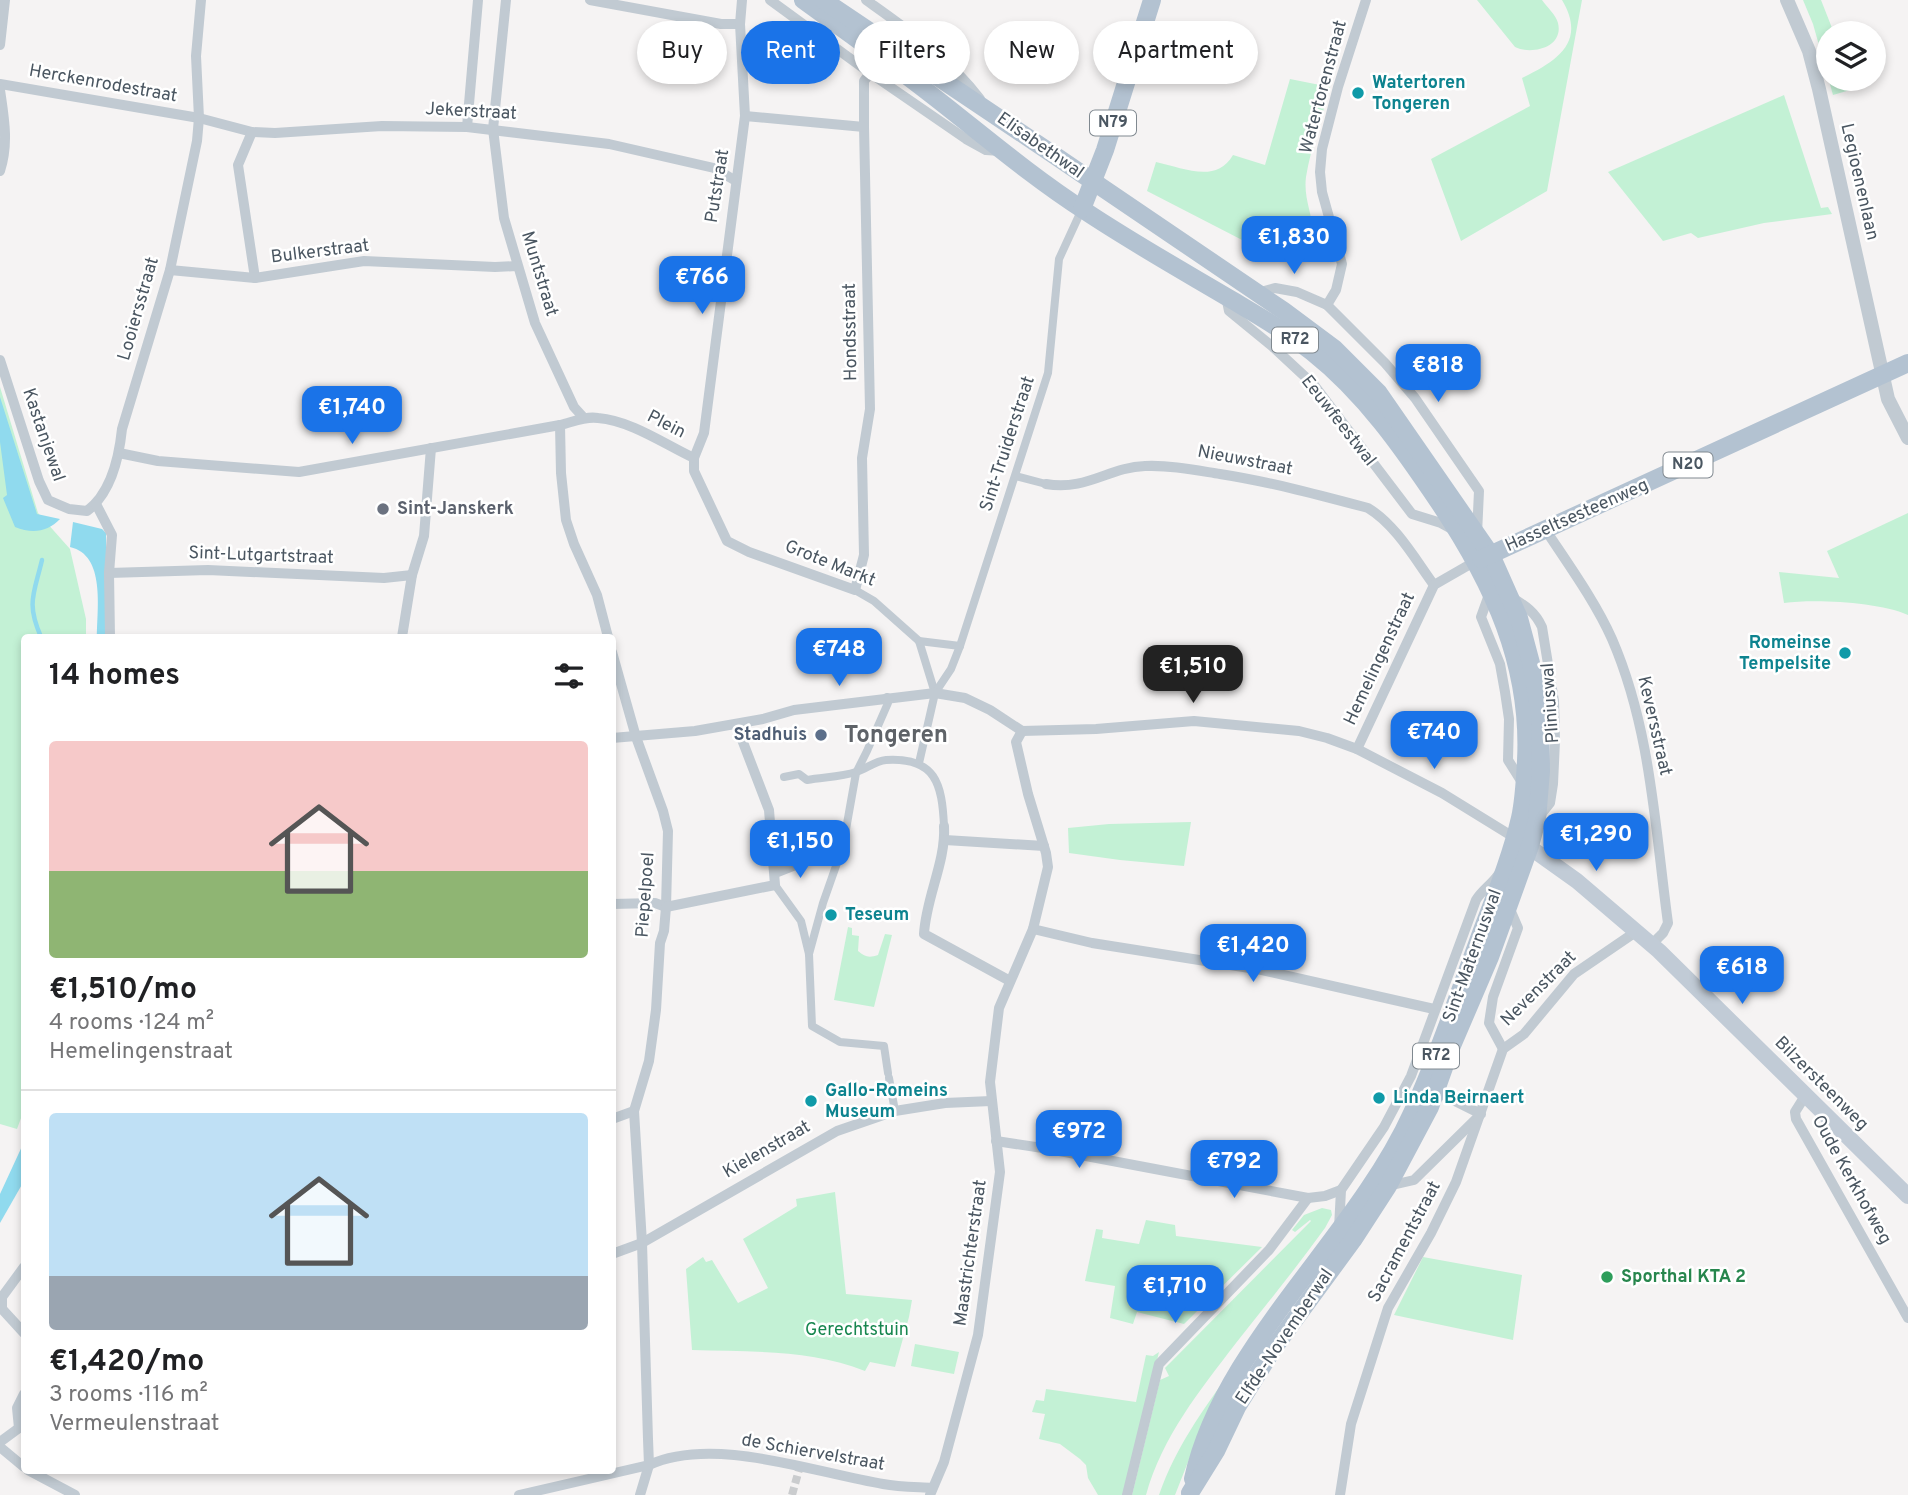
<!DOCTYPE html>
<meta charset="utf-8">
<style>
:root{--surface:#fff;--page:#f6f6f6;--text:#202124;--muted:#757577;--line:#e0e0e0;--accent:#1a73e8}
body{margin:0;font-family:Overpass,sans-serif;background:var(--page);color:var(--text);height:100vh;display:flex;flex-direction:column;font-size:26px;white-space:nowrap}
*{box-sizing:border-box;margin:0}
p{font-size:23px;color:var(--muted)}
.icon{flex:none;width:38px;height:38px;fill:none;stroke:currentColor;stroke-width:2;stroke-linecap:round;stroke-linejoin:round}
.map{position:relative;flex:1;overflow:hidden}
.sheet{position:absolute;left:21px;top:634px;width:595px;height:840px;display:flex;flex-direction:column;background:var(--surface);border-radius:7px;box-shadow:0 4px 10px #0003}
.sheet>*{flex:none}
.top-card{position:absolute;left:637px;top:21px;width:665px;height:63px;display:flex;gap:14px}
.fabs{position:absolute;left:1816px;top:21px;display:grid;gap:14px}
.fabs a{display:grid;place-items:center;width:70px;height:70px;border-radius:50%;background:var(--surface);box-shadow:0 4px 10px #0003;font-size:35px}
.price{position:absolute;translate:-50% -60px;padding:0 16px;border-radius:14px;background:var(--accent);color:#fff;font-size:23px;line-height:46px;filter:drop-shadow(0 2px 4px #0008)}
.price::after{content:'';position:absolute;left:50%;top:42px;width:21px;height:16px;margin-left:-10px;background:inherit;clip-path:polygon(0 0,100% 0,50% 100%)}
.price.current{background:#222;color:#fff}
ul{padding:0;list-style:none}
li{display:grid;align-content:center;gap:14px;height:371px;padding:0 28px}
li+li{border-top:2px solid var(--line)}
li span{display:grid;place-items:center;height:217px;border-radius:7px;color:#555}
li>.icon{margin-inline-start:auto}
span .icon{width:126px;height:126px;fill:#fffc;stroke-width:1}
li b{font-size:30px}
h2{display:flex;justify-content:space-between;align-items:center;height:84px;padding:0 28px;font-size:30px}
.pill{padding:0 24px;border-radius:32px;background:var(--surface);box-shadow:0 4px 10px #0003;font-size:24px;line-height:63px}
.pill.current{background:var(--accent);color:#fff}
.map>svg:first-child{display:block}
.green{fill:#c3f1d5}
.water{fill:#90daee}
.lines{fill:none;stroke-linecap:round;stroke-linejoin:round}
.stream{stroke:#90daee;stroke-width:4.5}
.pedestrian-tunnel{stroke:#caccce;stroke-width:8;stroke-dasharray:8 4;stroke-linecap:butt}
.pedestrian{stroke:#c1cad2;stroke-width:8}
.minor{stroke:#c1cad2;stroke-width:10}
.tertiary{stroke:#c1cad2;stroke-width:14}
.secondary{stroke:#c1cbd6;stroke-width:16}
.primary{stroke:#b3c2d1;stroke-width:18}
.culture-dot{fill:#0f9aa8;stroke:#fff;stroke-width:2.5}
.worship-dot{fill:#6b7280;stroke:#fff;stroke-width:2.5}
.service-dot{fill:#5c6f8a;stroke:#fff;stroke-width:2.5}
.leisure-dot{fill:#2e9e5b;stroke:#fff;stroke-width:2.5}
.labels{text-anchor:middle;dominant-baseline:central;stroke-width:5;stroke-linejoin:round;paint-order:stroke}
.shield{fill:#fff;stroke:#808990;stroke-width:2}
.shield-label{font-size:16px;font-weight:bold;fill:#4a5661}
.culture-label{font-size:18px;font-weight:bold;fill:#0d838f;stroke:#fff;text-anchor:start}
.street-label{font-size:18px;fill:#4a5661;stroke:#fff}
.worship-label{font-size:18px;font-weight:bold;fill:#5b616d;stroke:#fff;text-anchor:start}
.service-label{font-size:18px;font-weight:bold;fill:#4e5e75;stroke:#fff;text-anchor:end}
.leisure-label{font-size:18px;font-weight:bold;fill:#27864d;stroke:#fff;text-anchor:start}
.park-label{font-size:18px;fill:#17864f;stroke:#fff}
.district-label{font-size:24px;font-weight:bold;fill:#5f6368;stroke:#fff}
</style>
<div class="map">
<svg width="1908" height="1495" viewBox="0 0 1908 1495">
<rect width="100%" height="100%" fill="#f5f3f3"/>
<!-- green -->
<g class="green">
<path d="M1477 0H1542C1547 7 1556 15 1558 23 1564 48 1531 55 1515 47Z"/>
<path d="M1562 0H1582L1547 191 1461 241 1431 159 1530 106 1522 78C1557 61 1587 42 1562 0Z"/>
<polygon points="1803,0 1821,0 1834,33 1829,33 1829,79 1853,79 1857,88 1833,95 1813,24"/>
<path d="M1290 79 1330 87C1322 117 1311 147 1306 177 1302 208 1324 228 1304 255L1272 242H1246L1147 191 1156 162C1184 168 1216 184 1233 155L1265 165Z"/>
<polygon points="1784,95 1821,208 1828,207 1832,214 1764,223 1698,238 1691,233 1663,241 1608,172"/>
<polygon points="0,387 38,513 70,549 86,619 86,637 24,637 24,1110 17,1129 0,1124"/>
<path d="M1908 513V615C1878 602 1816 599 1784 603L1779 572 1839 578 1827 551Z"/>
<polygon points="1191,822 1184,866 1120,860 1069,853 1068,828 1109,824"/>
<path d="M848 927 852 928V935L859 936 858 951C865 957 869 958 878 955L885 934 892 935 874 1007 834 1000Z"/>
<path d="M835 1192 846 1294 912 1300 909 1317 895 1367 870 1362 865 1371C811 1349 749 1352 692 1350L686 1269 703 1257 706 1262 712 1260 738 1303 768 1288 743 1239 797 1206 796 1199Z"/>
<path d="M1322 1208 1331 1210 1332 1215 1325 1228C1297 1267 1266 1305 1236 1343 1200 1390 1162 1437 1146 1495H1132L1160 1380 1169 1376 1165 1368 1311 1221 1310 1220 1295 1232 1292 1230 1304 1215Z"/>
<polygon points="1146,1220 1175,1225 1176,1236 1262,1247 1184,1324 1137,1312 1133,1324 1110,1318 1115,1286 1085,1281 1096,1229 1103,1230 1102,1238 1139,1244"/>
<polygon points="1423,1257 1522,1275 1513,1340 1394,1315"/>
<polygon points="915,1344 959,1352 954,1374 911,1366"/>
<polygon points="1159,1352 1124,1495 1098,1495 1088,1478 1086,1465 1080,1459 1060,1444 1039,1439 1045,1414 1032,1412 1036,1400 1044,1401 1046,1389 1136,1402 1146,1355 1153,1356"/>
<path d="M1230 1372 1201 1429 1175 1495H1159C1176 1447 1201 1413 1230 1372Z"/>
</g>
<!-- water -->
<g class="water">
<path d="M0 397 37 514 60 519C48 532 32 534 15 527L3 498 7 495 0 442Z"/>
<path d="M73 522 102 529 106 533 107 637H97C97 609 106 555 70 547Z"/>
<polygon points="24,1142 24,1181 0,1223 0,1194"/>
</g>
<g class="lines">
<!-- stream -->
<path class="stream" d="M41 637C26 603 34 594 42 560"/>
<!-- pedestrian-tunnel -->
<polyline class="pedestrian-tunnel" points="792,1495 800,1466"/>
<!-- pedestrian -->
<g class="pedestrian">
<polyline points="1016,476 1046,484"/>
<polyline points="855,590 874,601 919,641 935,693"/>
<polyline points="919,641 960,646"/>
<polyline points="919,763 935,693 951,669 960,646 1048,373 1059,259 1082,209"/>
<path d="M784 777 799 774 807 780C823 777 841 777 856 772 866 769 875 761 886 760 936 757 942 784 944 826"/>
<polyline points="813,858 843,846"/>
<polyline points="775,885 801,921 809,954 812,1026 840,1042 884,1046 888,1073"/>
<polyline points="809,954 823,903 843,846 856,773 867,751 888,703 887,697"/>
<polyline points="889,1078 895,1111"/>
</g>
<!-- minor -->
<g class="minor">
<polyline points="506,0 493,129 504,218 535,323 574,407 584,418"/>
<polyline points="590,0 721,24 740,24"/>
<polyline points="742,0 740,24 745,116 704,433 694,458 694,471 727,541 749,552 855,590 864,555 862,458 870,409 864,127 864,81 870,73"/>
<polyline points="770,0 870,73 966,139 986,150 1000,151"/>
<path d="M866 0C908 30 949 58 980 99"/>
<polyline points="0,45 5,0"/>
<polyline points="0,84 199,118 252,132 275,133 382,126 467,127 609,144 714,168 736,181"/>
<path d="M0 90C4 118 9 143 0 171"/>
<polyline points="745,116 864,127"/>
<polyline points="467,127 478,0"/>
<polyline points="252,132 238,165 255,278"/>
<polyline points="170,270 255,278 364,261 495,267 517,266"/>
<polyline points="1257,293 1275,288 1297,292 1327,305 1385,363 1415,398 1479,491 1477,534"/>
<polyline points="1226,296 1229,311 1273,347 1314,385 1412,514 1441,523 1452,529"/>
<polyline points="1327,305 1336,290 1342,264 1322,192 1320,172 1322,149 1338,87 1366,0"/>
<path d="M0 360 39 481 48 500 69 509 87 511C111 493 119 458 122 429L170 270 197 141 199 118 196 56 201 0"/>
<polyline points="560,425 561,473 566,520 574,544 597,595 608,637"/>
<path d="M119 453 158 461 299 472 560 425C573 422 585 416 598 418 632 421 664 444 694 458"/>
<path d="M1046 484C1087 491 1109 467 1145 466 1171 465 1195 470 1220 474 1271 482 1319 495 1368 508 1396 525 1415 559 1434 585"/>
<polyline points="96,504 112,535 109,573 110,637"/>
<path d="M1545 529C1568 564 1595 601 1612 639 1651 729 1655 828 1668 923L1663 933 1652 944"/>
<polyline points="109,573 208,570 384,578 412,575"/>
<polyline points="1490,592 1481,617 1500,664 1505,692 1509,719 1508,760 1525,787"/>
<path d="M1511 597C1526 606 1535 612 1542 627L1554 701 1555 741 1553 784 1550 803 1539 817"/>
<polyline points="402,637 412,575 424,536 431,448"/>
<polyline points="612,652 636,737 663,811 668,831 666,907 664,931 660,943 656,1010 649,1061 634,1111 642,1243 648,1439 649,1465 640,1495"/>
<polyline points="1022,731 1096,729 1194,721 1299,731 1327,738 1357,749 1442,793 1515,838"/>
<polyline points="612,738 695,731 763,719 794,710 935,693 965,698 990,710 1022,731"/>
<polyline points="1357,749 1434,585 1474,562"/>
<path d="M944 826C946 862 926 897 924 934L1010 981"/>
<polyline points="945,840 1044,846"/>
<polyline points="775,873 813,858"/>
<polyline points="612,904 655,903 666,907"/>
<polyline points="666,907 775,885 769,810 736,724"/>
<polyline points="1033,929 1092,943 1262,970 1434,1009"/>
<polyline points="1503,1049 1489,1023 1493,997 1518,928 1509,907"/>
<polyline points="1433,1090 1481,1114"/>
<polyline points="1805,1096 1795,1112 1796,1119 1908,1318"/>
<polyline points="612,1119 634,1111"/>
<polyline points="996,1141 1049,1149 1308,1198 1325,1196 1341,1190"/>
<polyline points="1388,1186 1414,1180 1479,1116"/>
<path d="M1339 1228 1341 1190 1384 1127 1411 1076 1476 900C1482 890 1491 885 1498 875"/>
<polyline points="612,1254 642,1243 837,1131 895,1111 945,1103 991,1101"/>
<polyline points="24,1267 2,1297 2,1309 24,1333"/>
<polyline points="19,1428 17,1408 24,1394"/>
<polyline points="0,1442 19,1428 24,1427"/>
<polyline points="0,1447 24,1467"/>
<polyline points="28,1470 75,1495"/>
<path d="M519 1495 649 1465C714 1435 815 1473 883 1484 899 1487 916 1487 932 1488"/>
<polyline points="930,1495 944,1462 978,1335 1000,1172 990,1082 999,1008 1033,929 1048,867 1046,853 1028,794 1016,742 1022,731"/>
<polyline points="1127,1495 1159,1364 1269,1250 1308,1198"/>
<polyline points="1340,1495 1351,1424 1388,1308 1431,1233 1456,1182 1503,1049 1524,1034 1574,974 1637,931"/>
</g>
<!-- tertiary -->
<polyline class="tertiary" points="1787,0 1809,51 1819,89 1888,399 1908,438"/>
<!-- secondary -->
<polyline class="secondary" points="1521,841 1577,881 1659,951 1908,1196"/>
<!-- primary -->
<g class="primary">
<path d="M803 0C847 32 891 63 933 96 983 135 1032 177 1085 211 1133 243 1183 271 1232 300 1259 316 1287 332 1312 352 1365 394 1403 449 1440 504 1493 584 1531 664 1526 761 1525 780 1524 800 1520 818 1510 861 1492 903 1477 944 1456 1001 1437 1059 1412 1113 1355 1239 1222 1345 1193 1479"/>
<polyline points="823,0 1057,157 1284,311 1335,349 1378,392 1491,555 1519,618 1531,663 1540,713 1541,771 1537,820 1530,846 1490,957 1451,1048 1430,1107 1388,1186 1353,1240 1273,1349 1237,1407 1216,1451 1190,1493"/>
<polyline points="1082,209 1105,150 1152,0"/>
<polyline points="1481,559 1908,363"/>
</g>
</g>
<!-- markers -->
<g class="culture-dot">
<circle cx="1358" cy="93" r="7"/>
<circle cx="1845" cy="653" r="7"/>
<circle cx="831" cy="915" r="7"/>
<circle cx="1379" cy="1098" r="7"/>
<circle cx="811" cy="1101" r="7"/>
</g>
<circle class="worship-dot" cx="383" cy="509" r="7"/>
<circle class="service-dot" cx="821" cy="735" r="7"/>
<circle class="leisure-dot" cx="1607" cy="1277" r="7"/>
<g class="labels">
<!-- shield labels -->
<g class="shield">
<rect x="1090" y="110.5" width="46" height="25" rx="5"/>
<rect x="1272" y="327.5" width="46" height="25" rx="5"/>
<rect x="1663.5" y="452.5" width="49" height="25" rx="5"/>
<rect x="1413" y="1043.5" width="46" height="25" rx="5"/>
</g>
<g class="shield-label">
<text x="1113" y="123">N79</text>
<text x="1295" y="340">R72</text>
<text x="1688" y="465">N20</text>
<text x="1436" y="1056">R72</text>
</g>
<!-- culture labels -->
<g class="culture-label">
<text x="1372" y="83">Watertoren<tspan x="1372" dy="21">Tongeren</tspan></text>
<text x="1831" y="643" text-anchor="end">Romeinse<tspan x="1831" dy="21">Tempelsite</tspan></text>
<text x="845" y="915">Teseum</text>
<text x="825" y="1091">Gallo-Romeins<tspan x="825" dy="21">Museum</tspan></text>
<text x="1393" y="1098">Linda Beirnaert</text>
</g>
<!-- street labels -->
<g class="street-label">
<text transform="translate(103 84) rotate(10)">Herckenrodestraat</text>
<text transform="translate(1324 87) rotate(-75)">Watertorenstraat</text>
<text transform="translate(471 112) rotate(3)">Jekerstraat</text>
<text transform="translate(1040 146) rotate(35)">Elisabethwal</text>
<text transform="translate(1859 182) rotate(77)">Legioenenlaan</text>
<text transform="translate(718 186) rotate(-81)">Putstraat</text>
<text transform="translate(320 252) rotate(-7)">Bulkerstraat</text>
<text transform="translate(539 274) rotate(73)">Muntstraat</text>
<text transform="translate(139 309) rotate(-74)">Looiersstraat</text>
<text transform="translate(851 332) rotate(-91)">Hondsstraat</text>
<text transform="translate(1338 421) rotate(52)">Eeuwfeestwal</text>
<text transform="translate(666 425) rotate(27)">Plein</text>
<text transform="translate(43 435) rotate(71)">Kastanjewal</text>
<text transform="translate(1008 444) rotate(-72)">Sint-Truiderstraat</text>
<text transform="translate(1245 461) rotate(11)">Nieuwstraat</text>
<text transform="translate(1577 516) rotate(-24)">Hasseltsesteenweg</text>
<text transform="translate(261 556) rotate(2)">Sint-Lutgartstraat</text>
<text transform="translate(830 564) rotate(22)">Grote Markt</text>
<text transform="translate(1380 659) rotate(-65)">Hemelingenstraat</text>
<text transform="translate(1551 703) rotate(-94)">Pliniuswal</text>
<text transform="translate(1654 726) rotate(77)">Keversstraat</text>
<text transform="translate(646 895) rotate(-86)">Piepelpoel</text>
<text transform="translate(1473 956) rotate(-70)">Sint-Maternuswal</text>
<text transform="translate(1539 989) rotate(-45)">Nevenstraat</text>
<text transform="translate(1821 1084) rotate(45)">Bilzersteenweg</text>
<text transform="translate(767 1150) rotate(-30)">Kielenstraat</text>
<text transform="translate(1851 1180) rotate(61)">Oude Kerkhofweg</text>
<text transform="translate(1405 1242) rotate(-62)">Sacramentstraat</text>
<text transform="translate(971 1253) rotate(-82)">Maastrichterstraat</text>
<text transform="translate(1285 1337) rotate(-56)">Elfde-Novemberwal</text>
<text transform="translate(813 1453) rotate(10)">de Schiervelstraat</text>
</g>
<!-- worship labels -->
<g class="worship-label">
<text x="397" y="509">Sint-Janskerk</text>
</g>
<!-- service labels -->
<g class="service-label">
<text x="807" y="735">Stadhuis</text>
</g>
<!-- leisure labels -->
<g class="leisure-label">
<text x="1621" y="1277">Sporthal KTA 2</text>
</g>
<!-- park labels -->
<g class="park-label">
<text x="857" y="1330">Gerechtstuin</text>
</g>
<!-- district labels -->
<g class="district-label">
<text x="896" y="736">Tongeren</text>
</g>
</g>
</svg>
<div class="fabs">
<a><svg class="icon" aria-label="layers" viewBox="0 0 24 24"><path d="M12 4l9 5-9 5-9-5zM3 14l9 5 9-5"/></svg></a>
</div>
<b class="price" style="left:1294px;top:276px">€1,830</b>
<b class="price" style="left:702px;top:316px">€766</b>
<b class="price" style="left:1438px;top:404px">€818</b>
<b class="price" style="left:352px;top:446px">€1,740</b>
<b class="price" style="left:839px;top:688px">€748</b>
<b class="price current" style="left:1193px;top:705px">€1,510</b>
<b class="price" style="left:1434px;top:771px">€740</b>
<b class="price" style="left:1596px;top:873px">€1,290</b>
<b class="price" style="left:800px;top:880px">€1,150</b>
<b class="price" style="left:1253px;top:984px">€1,420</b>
<b class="price" style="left:1742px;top:1006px">€618</b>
<b class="price" style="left:1079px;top:1170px">€972</b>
<b class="price" style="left:1234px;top:1200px">€792</b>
<b class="price" style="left:1175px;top:1325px">€1,710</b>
<div class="top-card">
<a class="pill">Buy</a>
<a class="pill current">Rent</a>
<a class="pill">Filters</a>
<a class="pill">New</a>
<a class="pill">Apartment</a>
</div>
<section class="sheet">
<h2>14 homes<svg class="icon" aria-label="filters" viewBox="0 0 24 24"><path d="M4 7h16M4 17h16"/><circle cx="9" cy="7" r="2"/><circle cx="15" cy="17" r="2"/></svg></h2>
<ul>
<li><span style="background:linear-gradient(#f6c9c9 60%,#8fb573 0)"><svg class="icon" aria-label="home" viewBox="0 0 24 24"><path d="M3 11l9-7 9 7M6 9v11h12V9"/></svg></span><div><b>€1,510/mo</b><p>4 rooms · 124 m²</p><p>Hemelingenstraat</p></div></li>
<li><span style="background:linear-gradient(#bfe0f5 75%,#9aa5b1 0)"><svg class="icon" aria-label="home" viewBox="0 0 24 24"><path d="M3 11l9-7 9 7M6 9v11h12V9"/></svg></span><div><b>€1,420/mo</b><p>3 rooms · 116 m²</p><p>Vermeulenstraat</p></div></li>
</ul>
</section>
</div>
